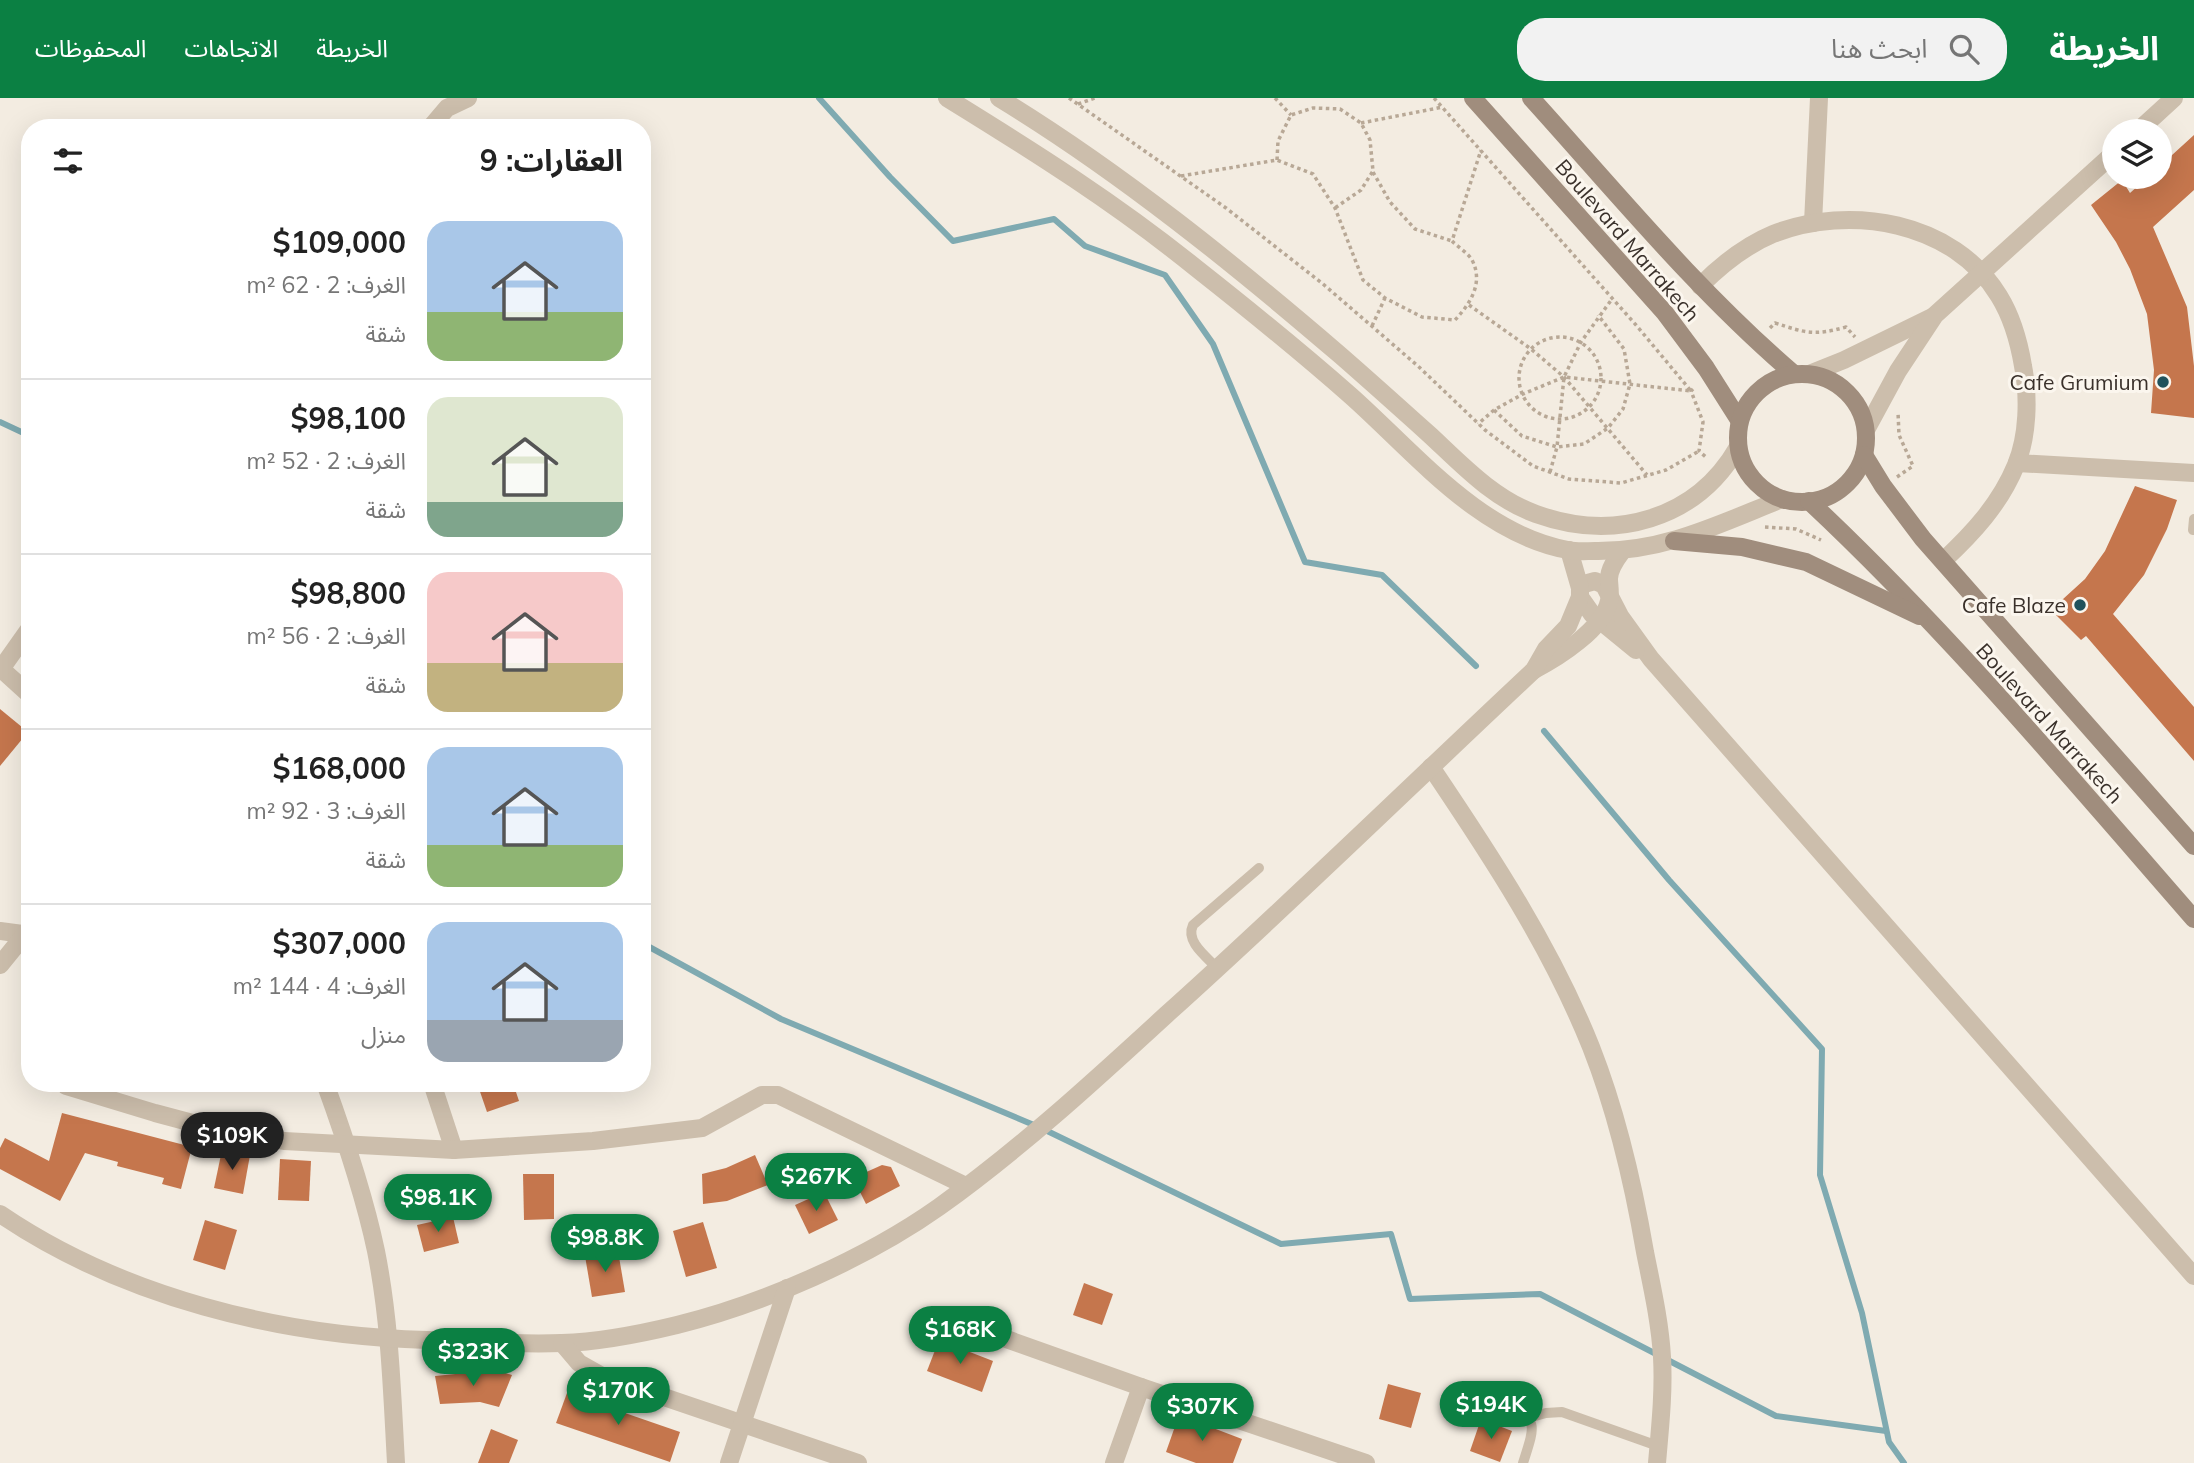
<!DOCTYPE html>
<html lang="ar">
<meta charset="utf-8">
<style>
:root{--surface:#fff;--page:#f2f2f2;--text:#222;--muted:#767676;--line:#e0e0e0;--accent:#0b8043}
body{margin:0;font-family:Mulish,"Noto Sans Arabic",sans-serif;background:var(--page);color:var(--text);direction:rtl;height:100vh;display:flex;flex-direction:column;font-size:26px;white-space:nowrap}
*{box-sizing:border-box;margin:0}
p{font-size:23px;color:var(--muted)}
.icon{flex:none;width:38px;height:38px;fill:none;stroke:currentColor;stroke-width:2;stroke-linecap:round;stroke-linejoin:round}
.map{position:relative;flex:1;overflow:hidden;direction:ltr}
.details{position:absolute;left:21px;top:21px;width:630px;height:973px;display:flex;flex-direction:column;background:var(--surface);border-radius:28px;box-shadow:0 7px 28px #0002;direction:rtl}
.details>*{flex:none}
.buttons{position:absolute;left:2102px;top:21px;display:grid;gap:14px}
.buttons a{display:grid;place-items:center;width:70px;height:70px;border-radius:50%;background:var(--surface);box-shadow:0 7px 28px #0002;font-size:35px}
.price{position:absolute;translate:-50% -60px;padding:0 16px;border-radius:24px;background:var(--accent);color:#fff;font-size:23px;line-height:46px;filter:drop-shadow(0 2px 4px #0008)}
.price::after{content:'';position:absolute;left:50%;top:42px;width:21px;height:16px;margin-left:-10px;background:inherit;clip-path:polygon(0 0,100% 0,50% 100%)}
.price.selected{background:#222;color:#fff}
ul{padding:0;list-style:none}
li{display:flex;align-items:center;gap:21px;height:175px;padding:0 28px}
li+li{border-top:2px solid var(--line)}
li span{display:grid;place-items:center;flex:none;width:196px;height:140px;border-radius:21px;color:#555}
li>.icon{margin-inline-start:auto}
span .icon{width:84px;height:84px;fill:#fffc;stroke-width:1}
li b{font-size:30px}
h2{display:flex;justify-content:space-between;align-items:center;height:84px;padding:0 28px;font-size:30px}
header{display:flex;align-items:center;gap:42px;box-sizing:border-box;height:98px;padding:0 35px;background:var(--accent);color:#fff}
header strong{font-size:33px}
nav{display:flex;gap:38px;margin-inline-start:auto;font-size:24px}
.search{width:490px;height:63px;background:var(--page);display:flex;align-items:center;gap:18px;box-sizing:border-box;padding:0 24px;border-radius:28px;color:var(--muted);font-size:26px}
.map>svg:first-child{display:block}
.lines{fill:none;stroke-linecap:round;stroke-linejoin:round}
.stream{stroke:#7faab1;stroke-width:6}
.building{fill:#c5764d}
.path{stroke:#b8a896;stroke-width:3.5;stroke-dasharray:3.5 3.5;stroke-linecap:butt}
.service{stroke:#ccbeac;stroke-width:10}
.minor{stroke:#ccbeac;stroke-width:18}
.tertiary{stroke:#ccbeac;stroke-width:18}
.secondary{stroke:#a08d7d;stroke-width:18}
.poi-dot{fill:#20525c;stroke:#fbf6ee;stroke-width:2.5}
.labels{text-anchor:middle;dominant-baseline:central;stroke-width:6;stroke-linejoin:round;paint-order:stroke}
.street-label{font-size:21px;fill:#3a312b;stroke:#fbf6ee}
.poi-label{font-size:21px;fill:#3a312b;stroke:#fbf6ee;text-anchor:end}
</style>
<header>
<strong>الخريطة</strong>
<div class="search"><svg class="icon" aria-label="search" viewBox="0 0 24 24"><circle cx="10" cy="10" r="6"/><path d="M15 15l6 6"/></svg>ابحث هنا</div>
<nav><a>الخريطة</a><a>الاتجاهات</a><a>المحفوظات</a></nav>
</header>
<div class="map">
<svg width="2194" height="1365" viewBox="0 0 2194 1365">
<rect width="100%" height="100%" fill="#f3ece1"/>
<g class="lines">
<!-- stream -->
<g class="stream">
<polyline points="819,0 890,79 953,143 1054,121 1085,148 1165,177 1213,246 1305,464 1382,477 1476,568"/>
<polyline points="0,324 30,338"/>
<polyline points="1544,633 1669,782 1822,951 1820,1077 1862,1215 1889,1344 1904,1365"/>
<polyline points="642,845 781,921 1041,1030 1281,1146 1391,1136 1410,1201 1540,1196 1776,1318 1886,1333"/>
</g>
</g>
<!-- building -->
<g class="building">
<polygon points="2194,37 2194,92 2153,129 2187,209 2194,268 2194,320 2151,315 2154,272 2147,216 2130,171 2116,144 2091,107 2122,82 2130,95 2148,79 2160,79 2160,68"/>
<polygon points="2135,388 2177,402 2167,431 2144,477 2113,516 2194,609 2194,663 2086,538 2081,542 2051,512 2085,481 2105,453"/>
<polygon points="0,611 28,634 0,668"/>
<polygon points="477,985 513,985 519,1003 487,1014"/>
<polygon points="62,1015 192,1049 181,1091 162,1086 164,1080 117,1068 118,1064 85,1055 60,1103 0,1071 0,1050 5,1040 49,1063"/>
<polygon points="222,1052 250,1057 243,1096 214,1090"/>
<polygon points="755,1057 768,1087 727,1103 703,1106 702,1076 726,1070"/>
<polygon points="280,1061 311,1063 309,1103 278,1102"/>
<polygon points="882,1067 891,1069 900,1088 866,1106 853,1080"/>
<polygon points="523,1076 554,1076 554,1121 524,1122"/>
<polygon points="824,1094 838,1122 809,1136 795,1107"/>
<polygon points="453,1119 459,1145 424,1154 417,1127"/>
<polygon points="205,1122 237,1132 225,1172 193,1162"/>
<polygon points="703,1124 717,1170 686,1179 673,1133"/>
<polygon points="618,1153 625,1194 592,1199 585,1158"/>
<polygon points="1084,1185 1113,1196 1102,1227 1073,1217"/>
<polygon points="939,1242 993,1263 982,1294 927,1273"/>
<polygon points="496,1272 512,1277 499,1309 480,1304 440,1306 435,1278"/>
<polygon points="1388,1286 1421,1295 1411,1330 1379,1321"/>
<polygon points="567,1295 680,1334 670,1364 556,1325"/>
<polygon points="1179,1317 1242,1341 1233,1365 1196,1365 1166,1354"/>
<polygon points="1481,1321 1512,1333 1500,1364 1470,1353"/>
<polygon points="491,1331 518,1342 509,1365 478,1365"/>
</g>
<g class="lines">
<!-- path -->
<g class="path">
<polyline points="1069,0 1226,110 1323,186 1419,269 1485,332 1533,368 1569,381 1621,385 1666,372 1699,353"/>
<polyline points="1275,0 1291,17"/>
<polyline points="1434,0 1636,227 1691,293 1564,279 1523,296 1494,312 1478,326"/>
<polyline points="1078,6 1095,0"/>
<polyline points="1361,25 1443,9"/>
<polyline points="1277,62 1278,43 1291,17 1313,10 1340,11 1361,25 1370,42 1373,73 1361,92 1335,110"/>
<polyline points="1373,74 1390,104 1415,131 1452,143"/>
<path d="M1181 78 1277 62 1313 76 1335 110 1363 182 1385 200 1422 219 1455 222C1470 206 1484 185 1472 162 1468 155 1458 149 1452 143L1481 52"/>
<polyline points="1469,207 1531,251 1564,279 1647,377"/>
<polyline points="1372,228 1385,200"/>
<path d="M1770 230 1775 225C1806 235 1814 238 1846 229L1855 239"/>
<circle cx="1560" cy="280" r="41"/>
<polyline points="1693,291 1691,293 1703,324 1699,353 1707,360"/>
<polyline points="1494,312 1522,338 1557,349 1584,346 1608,330 1623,311 1630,286 1624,251 1598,217"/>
<polyline points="1550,374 1557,349 1564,279 1581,244 1612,201"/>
<polyline points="1897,379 1913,368 1899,337 1898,314"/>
<polyline points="1765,429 1796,431 1821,442"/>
</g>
<!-- service -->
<g class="service">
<polyline points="2193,432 2194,421"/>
<path d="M1218 871C1207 859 1185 844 1193 827L1259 770"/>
<path d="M1491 1305C1536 1323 1539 1316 1523 1365"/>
<polyline points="1528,1320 1546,1315 1562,1314 1658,1348"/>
</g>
<!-- minor -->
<g class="minor">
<polyline points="430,30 447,10 468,0"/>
<polyline points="2138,33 2174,0"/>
<polyline points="1813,125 1819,0"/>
<path d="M1700 188C1721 167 1744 148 1773 136 1849 106 1954 123 1999 198 2012 219 2019 244 2023 268 2029 299 2028 338 2016 367 2000 406 1973 435 1943 463"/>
<polyline points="1809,276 1844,262 1932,219"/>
<polyline points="1866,332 1898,273 1935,217 2114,55"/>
<polyline points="2017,365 2194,375"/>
<polyline points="1580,490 1584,486 1595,483 1604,487 1620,518 1651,561 2194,1178"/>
<polyline points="1580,499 1592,516 1636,552"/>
<polyline points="0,570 30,597"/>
<polyline points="1,571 30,530"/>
<path d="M1534 572C1559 559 1603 531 1609 503 1611 495 1609 488 1609 481 1609 470 1617 460 1623 452"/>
<path d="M1431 669C1491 758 1551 849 1591 949 1617 1015 1633 1084 1645 1154 1652 1189 1660 1224 1662 1259 1664 1294 1660 1330 1657 1365"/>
<polyline points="0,833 30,837"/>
<polyline points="0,867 30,830"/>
<path d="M325 985C345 1040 364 1096 376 1153 390 1223 392 1294 396 1365"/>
<polyline points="432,985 454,1052"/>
<polyline points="66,988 155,1015 200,1027 284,1043 454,1052 593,1043 702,1030 762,997 778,997 966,1088"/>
<path d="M0 1116C122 1199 280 1238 427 1242 471 1243 517 1247 562 1245 600 1244 640 1236 677 1227 763 1206 867 1160 939 1109 1020 1051 1093 984 1166 917 1291 805 1411 687 1534 572L1546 551 1568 528 1580 499V490L1569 452"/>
<polyline points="967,1227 1141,1289 1366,1365"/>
<polyline points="562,1245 579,1265 602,1278 858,1365"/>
<polyline points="729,1365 787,1190"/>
<polyline points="1114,1365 1141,1289"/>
</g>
<!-- tertiary -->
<g class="tertiary">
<path d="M947 0C1033 53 1117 106 1196 170 1248 211 1301 254 1351 298 1415 355 1480 436 1568 452 1577 454 1586 453 1595 453 1664 454 1719 426 1782 401"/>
<path d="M999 0C1119 73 1234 166 1340 257 1371 284 1401 311 1431 338 1463 368 1494 401 1536 416 1614 444 1696 422 1738 349"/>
</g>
<!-- secondary -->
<g class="secondary">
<polyline points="1473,0 1665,215 1706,270 1739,322"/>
<path d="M1531 0C1616 94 1697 193 1794 276"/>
<circle cx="1802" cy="340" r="64"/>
<polyline points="1864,357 1883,388 1923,441 2194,748"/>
<path d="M1809 403C1947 532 2070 679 2194 821"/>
<polyline points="1674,443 1742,449 1806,464 1919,518"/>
</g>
</g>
<!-- markers -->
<g class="poi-dot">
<circle cx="2163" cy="284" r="7"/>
<circle cx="2080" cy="507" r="7"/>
</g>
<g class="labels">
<!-- street labels -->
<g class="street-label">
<text transform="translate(1628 142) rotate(49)">Boulevard Marrakech</text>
<text transform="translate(2050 625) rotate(48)">Boulevard Marrakech</text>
</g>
<!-- poi labels -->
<g class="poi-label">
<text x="2149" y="284">Cafe Grumium</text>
<text x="2066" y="507">Cafe Blaze</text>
</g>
</g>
</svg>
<div class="buttons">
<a><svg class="icon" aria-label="layers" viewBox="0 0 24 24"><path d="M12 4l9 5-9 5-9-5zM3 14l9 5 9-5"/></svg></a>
</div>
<b class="price selected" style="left:232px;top:1074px">$109K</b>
<b class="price" style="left:816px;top:1115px">$267K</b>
<b class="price" style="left:438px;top:1136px">$98.1K</b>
<b class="price" style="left:605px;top:1176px">$98.8K</b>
<b class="price" style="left:960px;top:1268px">$168K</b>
<b class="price" style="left:473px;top:1290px">$323K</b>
<b class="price" style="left:618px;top:1329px">$170K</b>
<b class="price" style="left:1491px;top:1343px">$194K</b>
<b class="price" style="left:1202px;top:1345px">$307K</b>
<section class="details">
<h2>العقارات: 9<svg class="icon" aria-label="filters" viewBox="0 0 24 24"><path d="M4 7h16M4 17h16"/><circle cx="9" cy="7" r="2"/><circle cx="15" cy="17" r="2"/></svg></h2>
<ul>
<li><span style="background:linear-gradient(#a9c7e8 65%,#8fb573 0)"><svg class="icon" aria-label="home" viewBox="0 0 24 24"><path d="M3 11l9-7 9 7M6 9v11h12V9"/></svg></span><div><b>$109,000</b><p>الغرف: 2 · 62 m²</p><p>شقة</p></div></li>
<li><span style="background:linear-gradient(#dfe7d0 75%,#7fa58c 0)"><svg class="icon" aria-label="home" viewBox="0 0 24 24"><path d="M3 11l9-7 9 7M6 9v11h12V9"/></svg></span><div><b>$98,100</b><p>الغرف: 2 · 52 m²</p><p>شقة</p></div></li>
<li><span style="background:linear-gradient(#f6c9c9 65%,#c2b280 0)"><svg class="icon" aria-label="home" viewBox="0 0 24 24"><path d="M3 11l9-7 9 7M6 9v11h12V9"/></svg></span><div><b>$98,800</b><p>الغرف: 2 · 56 m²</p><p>شقة</p></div></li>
<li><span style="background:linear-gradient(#a9c7e8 70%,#8fb573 0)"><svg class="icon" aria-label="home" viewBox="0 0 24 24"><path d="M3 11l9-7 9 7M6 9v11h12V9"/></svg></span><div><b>$168,000</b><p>الغرف: 3 · 92 m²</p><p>شقة</p></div></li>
<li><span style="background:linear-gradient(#a9c7e8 70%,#9aa5b1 0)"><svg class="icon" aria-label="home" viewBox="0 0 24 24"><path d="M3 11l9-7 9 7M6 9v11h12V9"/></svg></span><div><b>$307,000</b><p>الغرف: 4 · 144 m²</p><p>منزل</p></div></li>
</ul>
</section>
</div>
